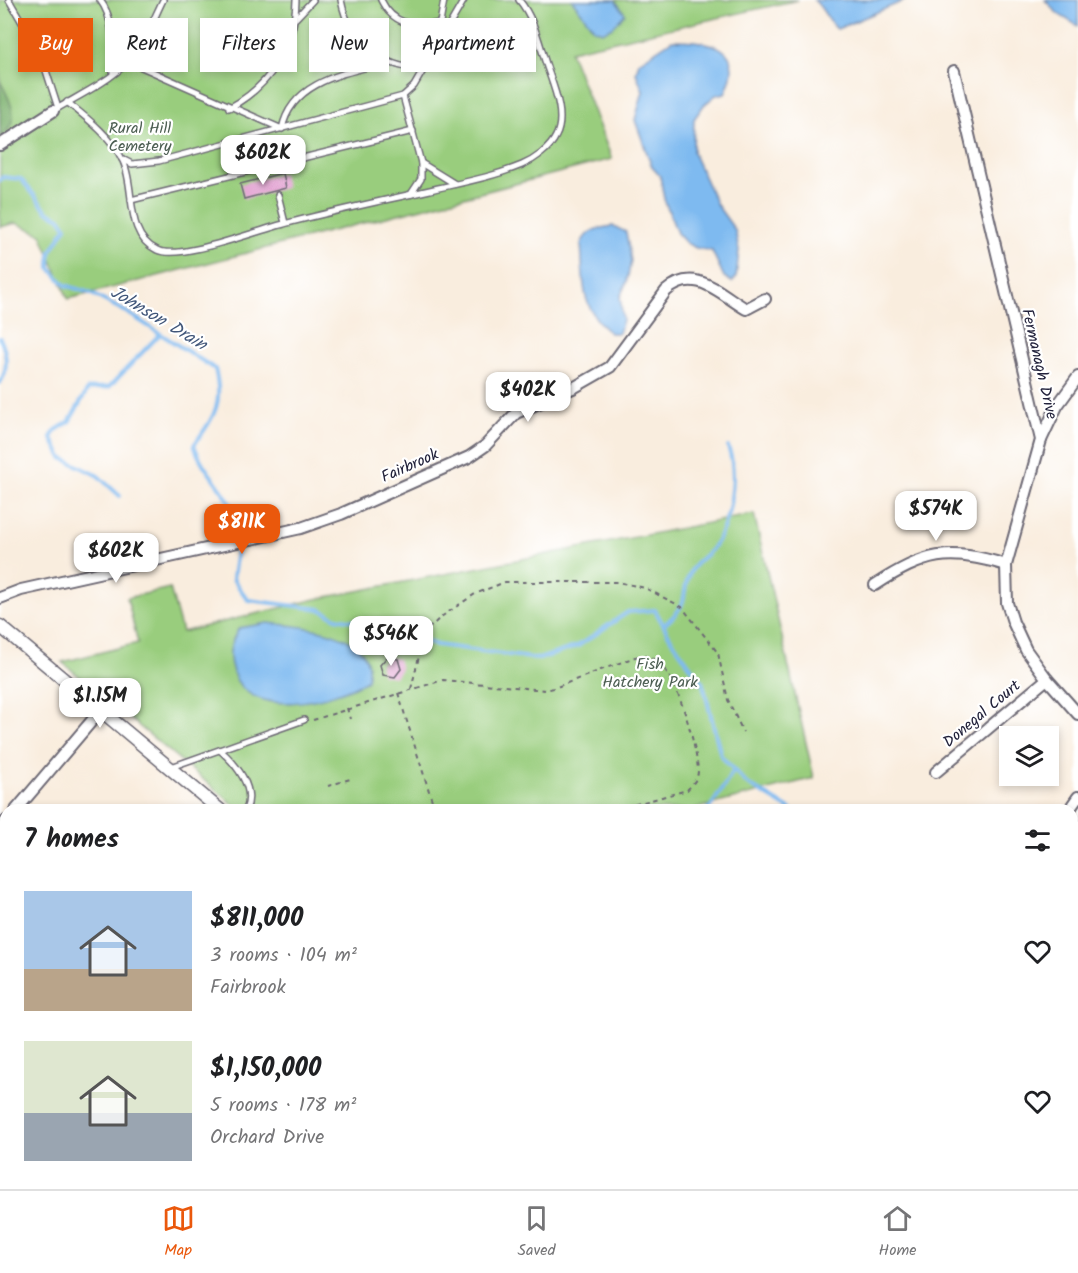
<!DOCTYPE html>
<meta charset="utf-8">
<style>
:root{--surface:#fff;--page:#f6f6f6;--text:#202124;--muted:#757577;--line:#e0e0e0;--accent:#ea580c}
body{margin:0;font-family:Kalam,sans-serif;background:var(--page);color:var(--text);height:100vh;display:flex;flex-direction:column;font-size:22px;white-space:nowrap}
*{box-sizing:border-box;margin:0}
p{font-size:20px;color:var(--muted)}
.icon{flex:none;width:33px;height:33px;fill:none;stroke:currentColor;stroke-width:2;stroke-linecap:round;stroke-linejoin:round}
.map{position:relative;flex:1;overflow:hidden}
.drawer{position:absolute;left:0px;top:804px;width:1078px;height:386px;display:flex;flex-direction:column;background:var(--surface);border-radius:18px 18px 0 0;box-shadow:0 3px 9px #0003}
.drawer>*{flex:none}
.banner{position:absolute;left:18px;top:18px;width:600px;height:54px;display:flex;gap:12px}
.tools{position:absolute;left:999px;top:726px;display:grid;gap:12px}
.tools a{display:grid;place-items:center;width:60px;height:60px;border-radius:0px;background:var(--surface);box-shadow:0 3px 9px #0003;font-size:30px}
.price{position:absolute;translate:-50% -51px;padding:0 14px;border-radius:12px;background:#fff;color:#222;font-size:20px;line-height:39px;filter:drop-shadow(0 2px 3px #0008)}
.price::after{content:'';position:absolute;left:50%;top:36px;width:18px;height:14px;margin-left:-9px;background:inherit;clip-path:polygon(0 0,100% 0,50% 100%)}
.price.selected{background:var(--accent);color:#fff}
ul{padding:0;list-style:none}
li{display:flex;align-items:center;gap:18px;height:150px;padding:0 24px}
li span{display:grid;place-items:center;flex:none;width:168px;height:120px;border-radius:0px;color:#555}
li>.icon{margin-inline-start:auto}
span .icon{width:72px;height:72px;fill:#fffc;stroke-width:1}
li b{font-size:26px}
h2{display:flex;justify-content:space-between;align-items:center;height:72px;padding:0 24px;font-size:26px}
.pill{padding:0 21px;border-radius:0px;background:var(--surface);box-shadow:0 3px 9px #0003;font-size:21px;line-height:54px}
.pill.selected{background:var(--accent);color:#fff}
.menu{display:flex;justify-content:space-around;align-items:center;height:84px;border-top:2px solid var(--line);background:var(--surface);font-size:16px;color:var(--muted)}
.menu a{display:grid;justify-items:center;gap:3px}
.menu .selected{color:var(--accent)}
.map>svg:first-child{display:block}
.green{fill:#99cd7d;stroke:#5e785c;stroke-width:1.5}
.forest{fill:#7ab06c;stroke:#4e6954;stroke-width:1.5}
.water{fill:#7ebaf0;stroke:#506e96;stroke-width:1.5}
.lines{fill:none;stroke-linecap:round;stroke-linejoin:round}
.stream{stroke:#7ebaf0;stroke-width:4}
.building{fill:#e4a7d4}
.service-casing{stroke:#6d6974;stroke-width:8}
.minor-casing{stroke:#6d6974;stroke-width:14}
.tertiary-casing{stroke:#6d6974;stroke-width:15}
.path{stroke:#6d6974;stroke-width:2;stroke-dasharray:4.5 4.5;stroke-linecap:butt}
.service{stroke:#fff;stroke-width:5}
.minor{stroke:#fff;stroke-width:10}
.tertiary{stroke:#fff;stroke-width:12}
.labels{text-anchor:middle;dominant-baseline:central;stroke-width:4.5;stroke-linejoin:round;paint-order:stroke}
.park-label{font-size:16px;fill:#4c5e52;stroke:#fff}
.street-label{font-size:16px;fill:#22223b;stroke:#fff}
.water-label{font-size:18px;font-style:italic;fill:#42577a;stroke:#fff}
</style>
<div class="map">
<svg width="1078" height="1189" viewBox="0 0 1078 1189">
<rect width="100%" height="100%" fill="#fff"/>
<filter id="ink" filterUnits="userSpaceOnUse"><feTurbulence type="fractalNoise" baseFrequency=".0167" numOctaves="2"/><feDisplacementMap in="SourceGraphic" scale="12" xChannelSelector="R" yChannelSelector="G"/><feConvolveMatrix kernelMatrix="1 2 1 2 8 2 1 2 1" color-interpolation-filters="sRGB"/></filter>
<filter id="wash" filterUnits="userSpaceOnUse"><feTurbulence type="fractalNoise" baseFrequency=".008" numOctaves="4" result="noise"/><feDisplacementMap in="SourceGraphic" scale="24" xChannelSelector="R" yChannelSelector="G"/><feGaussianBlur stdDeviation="1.35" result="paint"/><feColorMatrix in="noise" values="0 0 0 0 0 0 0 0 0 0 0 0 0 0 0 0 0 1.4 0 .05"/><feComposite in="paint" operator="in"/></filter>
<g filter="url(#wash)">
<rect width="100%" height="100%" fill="#f9edde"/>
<!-- green -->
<g class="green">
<polygon points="0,0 798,0 570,51 612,159 68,299 41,234 16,223 0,227"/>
<polygon points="754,514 814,778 691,810 240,810 62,662 138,643 127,598 170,588 182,632 316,599"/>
</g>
<!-- forest -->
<path class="forest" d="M0 81C10 99 23 123 0 136Z"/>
<!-- water -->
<g class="water">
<polygon points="572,0 615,0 625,14 613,27 602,32 594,29"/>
<path d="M814 0H906L837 29C827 20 824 9 814 0Z"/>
<polygon points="1045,0 1078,0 1078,26 1058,14"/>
<path d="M672 40C710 40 748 46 725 93L716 95 704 105 694 119 693 152 717 205 735 230 739 250 736 278 732 282 724 277 712 251 696 248 686 243 677 233 664 199 660 176 652 167 635 120 643 91 636 73 639 62Z"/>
<path d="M613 226 626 232 631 261 627 281 620 297 623 320 619 333H610C579 307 584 281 581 244 587 229 598 228 613 226Z"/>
<path d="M268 623C301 627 379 631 367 680 333 701 250 722 233 672 227 655 230 643 239 628Z"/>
</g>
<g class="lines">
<!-- stream -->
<g class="stream">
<path d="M0 180 3 177 21 179 47 211 60 218 66 227 50 253V268L65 285 90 293 128 313 215 369C224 405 214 416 194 445 203 472 225 488 235 513 242 532 235 559 233 579L248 600 320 609 336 618 367 623 437 645 539 659 578 646 628 612 655 610 671 639 703 684 721 756 746 783 791 810"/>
<path d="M0 338C7 353 9 368 0 383"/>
<polyline points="120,496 97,475 62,458 51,437 56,430 69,422 88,389 109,387 160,334"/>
<path d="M664 625C694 600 678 594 692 569 697 561 706 556 712 549 730 524 739 476 728 447"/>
<path d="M707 810C712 807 728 779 734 770"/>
<polyline points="1072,969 1078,969"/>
<polyline points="1072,1094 1078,1097"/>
</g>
</g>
<g id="blocks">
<!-- building -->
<g class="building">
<polygon points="283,173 286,188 244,199 240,184"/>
<polygon points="387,657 398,659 401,669 395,677 383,675 380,665"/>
</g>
</g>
</g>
<g filter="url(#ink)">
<use href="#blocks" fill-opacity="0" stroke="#6d6974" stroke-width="1.5"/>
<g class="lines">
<defs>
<g id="service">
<polyline points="9,0 41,55 58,108"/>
<path d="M100 0C115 19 113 50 113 73"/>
<path d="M341 0C350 45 380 66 424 70"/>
<path d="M381 0C393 25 415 28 440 23L444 0"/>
<polyline points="296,18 313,0"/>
<path d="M128 61 282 129C292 80 347 73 388 62"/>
<polyline points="403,96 421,163 421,179 411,194"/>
<path d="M67 102C87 118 112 137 123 161 136 188 124 235 157 250 179 261 259 230 284 224 333 211 382 201 430 190 460 183 493 177 522 165 534 160 550 149 556 136 566 117 555 90 548 70 540 47 535 19 519 0"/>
<path d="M229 108C270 86 295 47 296 0"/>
<path d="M53 111C78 96 107 83 128 62 144 45 153 20 163 0"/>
<polyline points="122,159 132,164 159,161 403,96 414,86 464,0"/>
<polyline points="421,163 455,184"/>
<polyline points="278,195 285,223"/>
<polyline points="131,200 413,131"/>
<path d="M220 750C236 764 256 788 246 810"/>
<polyline points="171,767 304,720"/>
<polyline points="0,1112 6,1112"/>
</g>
<g id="minor">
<polyline points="954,71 1041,440 1006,565 1007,603 1013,622 1026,650 1047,679 1078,714"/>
<polyline points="0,145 53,111"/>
<polyline points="1041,440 1057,406 1078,377"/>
<path d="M875 585C925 553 948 547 1006 565"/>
<path d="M0 598 21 590 301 528 341 514 469 457 485 446 516 413 575 387 610 367 666 291C695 265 720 294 746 309L765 299"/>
<polyline points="936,772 1047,679"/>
<polyline points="16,810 101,710"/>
<polyline points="1069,810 1078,797"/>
<polyline points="1072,824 1078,827"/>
<polyline points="0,828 6,821"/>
<polyline points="948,1185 949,1189"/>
</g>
<g id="tertiary">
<polyline points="0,626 220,810"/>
<polyline points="465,1184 466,1189"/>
</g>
</defs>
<!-- service casing -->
<use href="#service" class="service-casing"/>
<!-- minor casing -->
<use href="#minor" class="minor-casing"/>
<!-- tertiary casing -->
<use href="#tertiary" class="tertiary-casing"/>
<!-- path -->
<g class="path">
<polyline points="411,689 425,632 441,617 475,594 505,582 618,582 645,588 682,607 718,653 728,700 743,732"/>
<polyline points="398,693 435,810"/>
<polyline points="347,708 350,719"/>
<path d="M313 720 443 680 545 690 554 688 635 657C642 656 648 655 654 659 676 670 697 747 698 771 698 779 692 785 687 790L615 810"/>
<polyline points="328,786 350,779"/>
</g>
<!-- service -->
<use href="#service" class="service"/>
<!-- minor -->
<use href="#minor" class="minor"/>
<!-- tertiary -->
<use href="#tertiary" class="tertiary"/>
</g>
</g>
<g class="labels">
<!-- park labels -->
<g class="park-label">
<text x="140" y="128">Rural Hill<tspan x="140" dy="18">Cemetery</tspan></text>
<text x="650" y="664">Fish<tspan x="650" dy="18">Hatchery Park</tspan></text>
</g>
<!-- street labels -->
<g class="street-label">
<text transform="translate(1039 364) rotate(77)">Fermanagh Drive</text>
<text transform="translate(410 466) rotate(-24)">Fairbrook</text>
<text transform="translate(982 714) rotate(-40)">Donegal Court</text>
</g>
<!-- water labels -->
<g class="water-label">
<text transform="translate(158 319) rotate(31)">Johnson Drain</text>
</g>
</g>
</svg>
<div class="tools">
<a><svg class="icon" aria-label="layers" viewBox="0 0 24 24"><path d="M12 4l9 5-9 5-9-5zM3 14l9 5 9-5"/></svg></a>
</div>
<b class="price" style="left:263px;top:186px">$602K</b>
<b class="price" style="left:528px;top:423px">$402K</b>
<b class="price" style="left:936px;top:542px">$574K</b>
<b class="price selected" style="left:242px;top:555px">$811K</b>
<b class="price" style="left:116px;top:584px">$602K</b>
<b class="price" style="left:391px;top:667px">$546K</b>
<b class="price" style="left:100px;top:729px">$1.15M</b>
<div class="banner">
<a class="pill selected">Buy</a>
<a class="pill">Rent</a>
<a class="pill">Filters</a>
<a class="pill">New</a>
<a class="pill">Apartment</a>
</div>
<section class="drawer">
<h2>7 homes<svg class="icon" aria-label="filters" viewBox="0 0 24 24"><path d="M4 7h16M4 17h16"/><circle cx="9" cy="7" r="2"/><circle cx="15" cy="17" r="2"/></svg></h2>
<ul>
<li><span style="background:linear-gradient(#a9c7e8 65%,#b9a48a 0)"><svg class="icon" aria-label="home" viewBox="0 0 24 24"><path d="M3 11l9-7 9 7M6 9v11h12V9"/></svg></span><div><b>$811,000</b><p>3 rooms · 104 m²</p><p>Fairbrook</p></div><svg class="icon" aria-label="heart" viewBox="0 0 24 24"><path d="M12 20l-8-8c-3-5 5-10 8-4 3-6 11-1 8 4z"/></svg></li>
<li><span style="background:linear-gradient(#dfe7d0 60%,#9aa5b1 0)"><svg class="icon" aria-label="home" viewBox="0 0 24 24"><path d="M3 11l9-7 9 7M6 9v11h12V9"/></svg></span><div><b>$1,150,000</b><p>5 rooms · 178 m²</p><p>Orchard Drive</p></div><svg class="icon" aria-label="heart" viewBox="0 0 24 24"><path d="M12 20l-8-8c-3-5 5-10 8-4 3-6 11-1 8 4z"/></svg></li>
</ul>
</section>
</div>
<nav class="menu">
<a class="selected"><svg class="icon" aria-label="map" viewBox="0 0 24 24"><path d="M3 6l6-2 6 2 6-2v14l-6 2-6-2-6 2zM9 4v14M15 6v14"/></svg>Map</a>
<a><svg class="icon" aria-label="saved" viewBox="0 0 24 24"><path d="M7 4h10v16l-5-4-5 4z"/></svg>Saved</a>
<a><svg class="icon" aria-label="home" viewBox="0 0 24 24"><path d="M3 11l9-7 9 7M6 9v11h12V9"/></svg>Home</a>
</nav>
